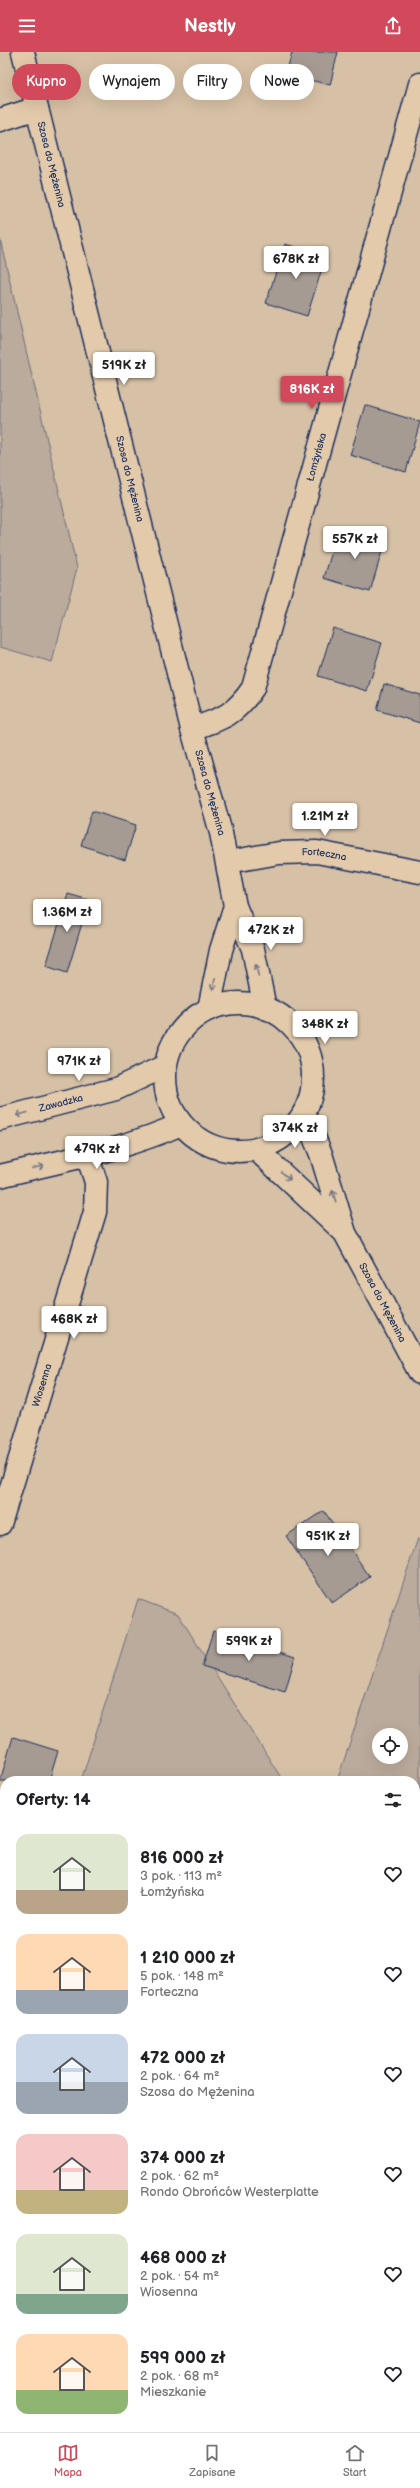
<!DOCTYPE html>
<html lang="pl">
<meta charset="utf-8">
<style>
:root{--surface:#fff;--page:#f2f2f2;--text:#202124;--muted:#757577;--line:#e0e0e0;--accent:#d1495b}
body{margin:0;font-family:"Balsamiq Sans",sans-serif;background:var(--page);color:var(--text);height:100vh;display:flex;flex-direction:column;font-size:15px;white-space:nowrap}
*{box-sizing:border-box;margin:0}
p{font-size:13px;color:var(--muted)}
.icon{flex:none;width:22px;height:22px;fill:none;stroke:currentColor;stroke-width:2;stroke-linecap:round;stroke-linejoin:round}
.map{position:relative;flex:1;overflow:hidden}
.drawer{position:absolute;left:0px;top:1724px;width:420px;height:656px;display:flex;flex-direction:column;background:var(--surface);border-radius:16px 16px 0 0;box-shadow:0 4px 16px #0002}
.drawer>*{flex:none}
.top-card{position:absolute;left:12px;top:12px;width:396px;height:36px;display:flex;gap:8px}
.fabs{position:absolute;left:372px;top:1676px;display:grid;gap:8px}
.fabs a{display:grid;place-items:center;width:36px;height:36px;border-radius:50%;background:var(--surface);box-shadow:0 4px 16px #0002;font-size:20px}
.price{position:absolute;translate:-50% -34px;padding:0 9px;border-radius:4px;background:#fff;color:#222;font-size:13px;line-height:26px;filter:drop-shadow(0 1px 2px #0008)}
.price::after{content:'';position:absolute;left:50%;top:24px;width:12px;height:9px;margin-left:-6px;background:inherit;clip-path:polygon(0 0,100% 0,50% 100%)}
.price.current{background:var(--accent);color:#fff}
ul{padding:0;list-style:none}
li{display:flex;align-items:center;gap:12px;height:100px;padding:0 16px}
li span{display:grid;place-items:center;flex:none;width:112px;height:80px;border-radius:12px;color:#555}
li>.icon{margin-inline-start:auto}
span .icon{width:48px;height:48px;fill:#fffc;stroke-width:1}
li b{font-size:17px}
h2{display:flex;justify-content:space-between;align-items:center;height:48px;padding:0 16px;font-size:17px}
.chip{padding:0 14px;border-radius:18px;background:var(--surface);box-shadow:0 4px 16px #0002;font-size:14px;line-height:36px}
.chip.current{background:var(--accent);color:#fff}
header{display:flex;justify-content:space-between;align-items:center;height:52px;padding:0 16px;background:var(--accent);color:#fff;font-size:18px;font-weight:800}
.tabs{display:flex;justify-content:space-around;align-items:center;height:56px;border-top:1px solid var(--line);background:var(--surface);font-size:11px;color:var(--muted)}
.tabs a{display:grid;justify-items:center;gap:2px}
.tabs .current{color:var(--accent)}
.map>svg:first-child{display:block}
.green{fill:#bbab9c;stroke:#6b6d7d;fill-rule:evenodd}
.building{fill:#a59b93;stroke:#1b2f5e}
.lines{fill:none;stroke-linecap:round;stroke-linejoin:round}
.minor-casing{stroke:#1b2f5e;stroke-width:25}
.major-casing{stroke:#1b2f5e;stroke-width:25}
.minor{stroke:#e3caab;stroke-width:22}
.major{stroke:#e3caab;stroke-width:22}
.oneway{stroke:#757581}
.labels{text-anchor:middle;dominant-baseline:central;stroke-width:3;stroke-linejoin:round;paint-order:stroke}
.street-label{font-size:10px;fill:#1b2f5e;stroke:#e3caab}
</style>
<header><svg class="icon" aria-label="menu" viewBox="0 0 24 24"><path d="M4 6h16M4 12h16M4 18h16"/></svg>Nestly<svg class="icon" aria-label="share" viewBox="0 0 24 24"><path d="M12 15V3M7 8l5-5 5 5M5 13v7h14v-7"/></svg></header>
<div class="map">
<svg width="420" height="2380" viewBox="0 0 420 2380">
<rect width="100%" height="100%" fill="#d7c1a6"/>
<filter id="ink" filterUnits="userSpaceOnUse"><feTurbulence type="fractalNoise" baseFrequency=".025" numOctaves="2"/><feDisplacementMap in="SourceGraphic" scale="8" xChannelSelector="R" yChannelSelector="G"/><feConvolveMatrix kernelMatrix="1 2 1 2 8 2 1 2 1" color-interpolation-filters="sRGB"/></filter>
<g filter="url(#ink)">
<!-- green -->
<g class="green">
<polygon points="0,187 77,516 52,610 0,595"/>
<path d="M418 1486 420 1489V2380H0V2184L5 2171V2375H415V1729H337ZM379 1683H401V1705H379Z"/>
<polygon points="138,1547 178,1562 283,1729 81,1729"/>
</g>
<!-- building -->
<g class="building">
<polygon points="292,0 338,0 330,33 286,22"/>
<polygon points="285,192 326,204 307,264 266,251"/>
<polygon points="365,353 420,370 406,420 350,403"/>
<polygon points="339,476 385,489 370,540 324,526"/>
<polygon points="333,576 382,591 367,639 318,624"/>
<polygon points="384,632 420,643 420,671 377,658"/>
<polygon points="92,759 136,773 125,808 81,793"/>
<polygon points="68,842 89,848 67,921 46,914"/>
<polygon points="324,1459 370,1525 332,1551 286,1484"/>
<polygon points="213,1579 295,1605 285,1640 202,1614"/>
<polygon points="13,1685 58,1699 49,1729 0,1729"/>
</g>
<g class="lines">
<defs>
<g id="minor">
<polyline points="0,68 37,56"/>
<path id="s1" d="M192 677C222 667 235 663 253 636L420 32"/>
<path id="s2" d="M228 810 279 801 317 800 420 820"/>
<path id="s3" d="M0 1067 116 1037 165 1014"/>
<path d="M0 1124C60 1109 124 1098 181 1072"/>
<path id="s4" d="M0 1472 95 1160 96 1130 87 1103"/>
</g>
<g id="major">
<path id="s5" d="M23 0 192 677 221 781 235 854 253 897 265 956"/>
<circle cx="239" cy="1025" r="74"/>
<polyline points="209,957 221,898 235,854"/>
<path id="s6" d="M304 1061 321 1102 345 1181 420 1321"/>
<polyline points="257,1098 343,1179"/>
</g>
</defs>
<!-- minor casing -->
<use href="#minor" class="minor-casing"/>
<!-- major casing -->
<use href="#major" class="major-casing"/>
<!-- minor -->
<use href="#minor" class="minor"/>
<!-- major -->
<use href="#major" class="major"/>
</g>
<!-- one-way arrows -->
<defs><path id="oneway-shaft" d="M-6 0H5M1.5-3L5.5 0L1.5 3" fill="none" stroke-width="1.6" stroke-linecap="round" stroke-linejoin="round"/></defs>
<g class="oneway">
<use href="#oneway-shaft" transform="translate(257 918) rotate(-102)"/>
<use href="#oneway-shaft" transform="translate(214 932) rotate(102)"/>
<use href="#oneway-shaft" transform="translate(22 1062) rotate(166)"/>
<use href="#oneway-shaft" transform="translate(38 1115) rotate(-14)"/>
<use href="#oneway-shaft" transform="translate(286 1124) rotate(42)"/>
<use href="#oneway-shaft" transform="translate(334 1144) rotate(-107)"/>
</g>
</g>
<g class="labels">
<!-- street labels -->
<g class="street-label">
<text stroke="none"><textPath href="#s5" startOffset="116">Szosa do Mężenina</textPath></text>
<text stroke="none"><textPath href="#s1" startOffset="315">Łomżyńska</textPath></text>
<text stroke="none"><textPath href="#s5" startOffset="440">Szosa do Mężenina</textPath></text>
<text stroke="none"><textPath href="#s5" startOffset="764">Szosa do Mężenina</textPath></text>
<text stroke="none"><textPath href="#s2" startOffset="97">Forteczna</textPath></text>
<text stroke="none"><textPath href="#s3" startOffset="63">Zawadzka</textPath></text>
<text stroke="none"><textPath href="#s6" startOffset="206">Szosa do Mężenina</textPath></text>
<text stroke="none"><textPath href="#s4" startOffset="145">Wiosenna</textPath></text>
</g>
</g>
</svg>
<div class="fabs">
<a><svg class="icon" aria-label="locate" viewBox="0 0 24 24"><circle cx="12" cy="12" r="6"/><path d="M12 2v4M12 18v4M2 12h4M18 12h4"/></svg></a>
</div>
<b class="price" style="left:296px;top:228px">678K zł</b>
<b class="price" style="left:124px;top:334px">519K zł</b>
<b class="price current" style="left:312px;top:358px">816K zł</b>
<b class="price" style="left:355px;top:508px">557K zł</b>
<b class="price" style="left:325px;top:785px">1.21M zł</b>
<b class="price" style="left:67px;top:881px">1.36M zł</b>
<b class="price" style="left:271px;top:899px">472K zł</b>
<b class="price" style="left:325px;top:993px">348K zł</b>
<b class="price" style="left:79px;top:1030px">971K zł</b>
<b class="price" style="left:295px;top:1097px">374K zł</b>
<b class="price" style="left:97px;top:1118px">479K zł</b>
<b class="price" style="left:74px;top:1288px">468K zł</b>
<b class="price" style="left:328px;top:1505px">951K zł</b>
<b class="price" style="left:249px;top:1610px">599K zł</b>
<div class="top-card">
<a class="chip current">Kupno</a>
<a class="chip">Wynajem</a>
<a class="chip">Filtry</a>
<a class="chip">Nowe</a>
</div>
<section class="drawer">
<h2>Oferty: 14<svg class="icon" aria-label="filters" viewBox="0 0 24 24"><path d="M4 7h16M4 17h16"/><circle cx="9" cy="7" r="2"/><circle cx="15" cy="17" r="2"/></svg></h2>
<ul>
<li><span style="background:linear-gradient(#dfe7d0 70%,#b9a48a 0)"><svg class="icon" aria-label="home" viewBox="0 0 24 24"><path d="M3 11l9-7 9 7M6 9v11h12V9"/></svg></span><div><b>816 000 zł</b><p>3 pok. · 113 m²</p><p>Łomżyńska</p></div><svg class="icon" aria-label="heart" viewBox="0 0 24 24"><path d="M12 20l-8-8c-3-5 5-10 8-4 3-6 11-1 8 4z"/></svg></li>
<li><span style="background:linear-gradient(#ffd9b3 70%,#9aa5b1 0)"><svg class="icon" aria-label="home" viewBox="0 0 24 24"><path d="M3 11l9-7 9 7M6 9v11h12V9"/></svg></span><div><b>1 210 000 zł</b><p>5 pok. · 148 m²</p><p>Forteczna</p></div><svg class="icon" aria-label="heart" viewBox="0 0 24 24"><path d="M12 20l-8-8c-3-5 5-10 8-4 3-6 11-1 8 4z"/></svg></li>
<li><span style="background:linear-gradient(#c9d6e8 60%,#9aa5b1 0)"><svg class="icon" aria-label="home" viewBox="0 0 24 24"><path d="M3 11l9-7 9 7M6 9v11h12V9"/></svg></span><div><b>472 000 zł</b><p>2 pok. · 64 m²</p><p>Szosa do Mężenina</p></div><svg class="icon" aria-label="heart" viewBox="0 0 24 24"><path d="M12 20l-8-8c-3-5 5-10 8-4 3-6 11-1 8 4z"/></svg></li>
<li><span style="background:linear-gradient(#f6c9c9 70%,#c2b280 0)"><svg class="icon" aria-label="home" viewBox="0 0 24 24"><path d="M3 11l9-7 9 7M6 9v11h12V9"/></svg></span><div><b>374 000 zł</b><p>2 pok. · 62 m²</p><p>Rondo Obrońców Westerplatte</p></div><svg class="icon" aria-label="heart" viewBox="0 0 24 24"><path d="M12 20l-8-8c-3-5 5-10 8-4 3-6 11-1 8 4z"/></svg></li>
<li><span style="background:linear-gradient(#dfe7d0 75%,#7fa58c 0)"><svg class="icon" aria-label="home" viewBox="0 0 24 24"><path d="M3 11l9-7 9 7M6 9v11h12V9"/></svg></span><div><b>468 000 zł</b><p>2 pok. · 54 m²</p><p>Wiosenna</p></div><svg class="icon" aria-label="heart" viewBox="0 0 24 24"><path d="M12 20l-8-8c-3-5 5-10 8-4 3-6 11-1 8 4z"/></svg></li>
<li><span style="background:linear-gradient(#ffd9b3 70%,#8fb573 0)"><svg class="icon" aria-label="home" viewBox="0 0 24 24"><path d="M3 11l9-7 9 7M6 9v11h12V9"/></svg></span><div><b>599 000 zł</b><p>2 pok. · 68 m²</p><p>Mieszkanie</p></div><svg class="icon" aria-label="heart" viewBox="0 0 24 24"><path d="M12 20l-8-8c-3-5 5-10 8-4 3-6 11-1 8 4z"/></svg></li>
</ul>
</section>
</div>
<nav class="tabs">
<a class="current"><svg class="icon" aria-label="map" viewBox="0 0 24 24"><path d="M3 6l6-2 6 2 6-2v14l-6 2-6-2-6 2zM9 4v14M15 6v14"/></svg>Mapa</a>
<a><svg class="icon" aria-label="saved" viewBox="0 0 24 24"><path d="M7 4h10v16l-5-4-5 4z"/></svg>Zapisane</a>
<a><svg class="icon" aria-label="home" viewBox="0 0 24 24"><path d="M3 11l9-7 9 7M6 9v11h12V9"/></svg>Start</a>
</nav>
